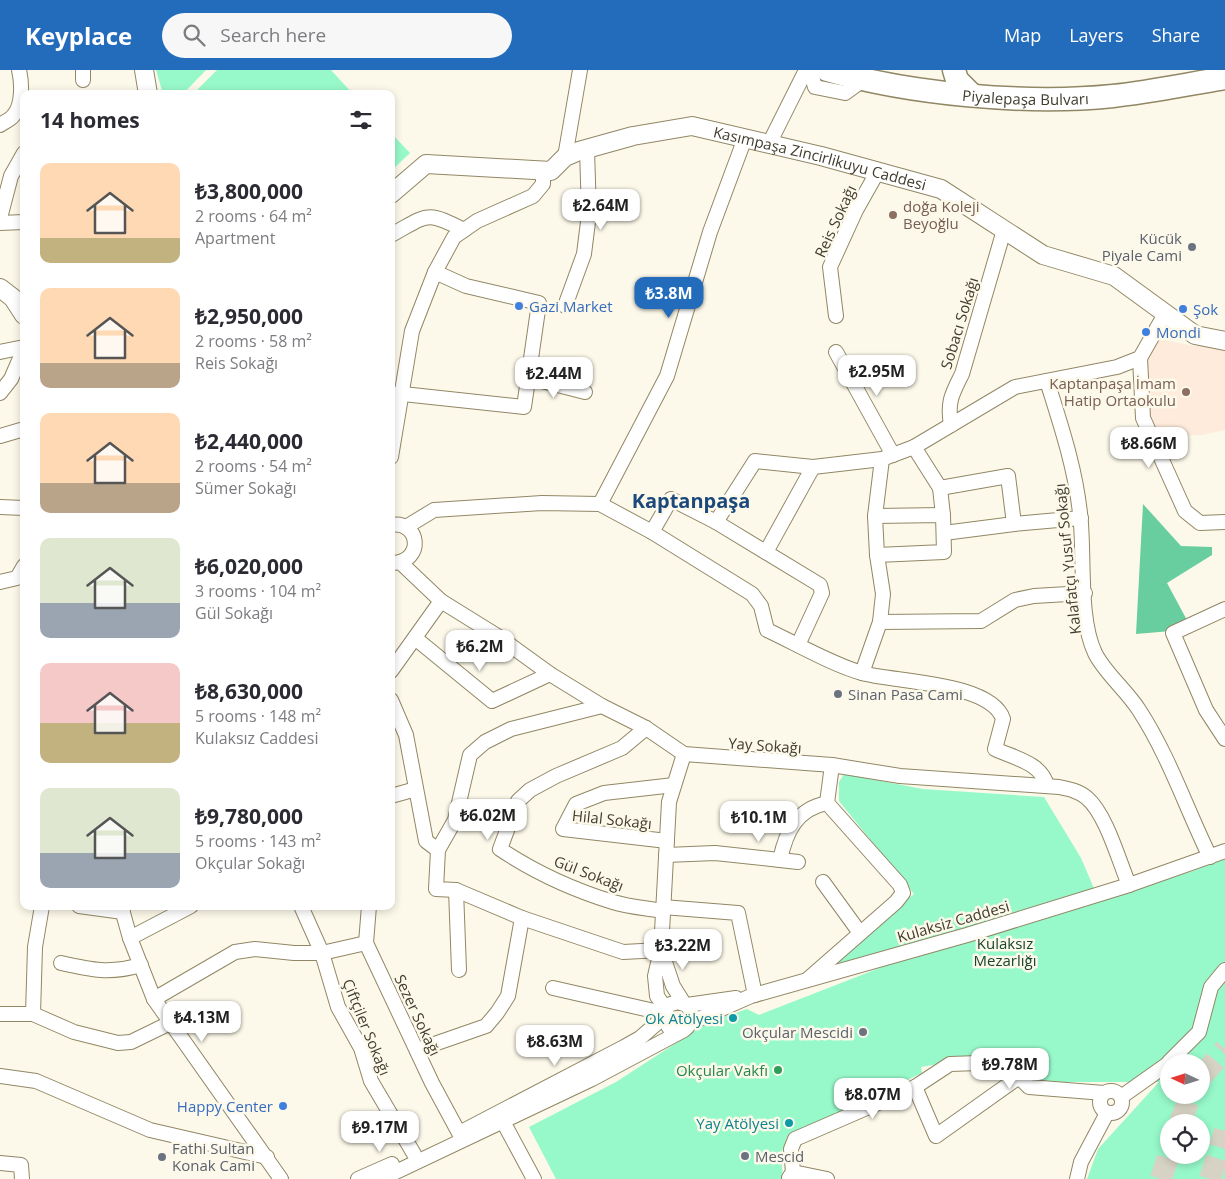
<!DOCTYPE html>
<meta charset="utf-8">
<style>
:root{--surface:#fff;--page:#f7f7f7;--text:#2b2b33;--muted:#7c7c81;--accent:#236cbc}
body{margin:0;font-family:"Open Sans",sans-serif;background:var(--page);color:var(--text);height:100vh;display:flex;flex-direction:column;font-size:19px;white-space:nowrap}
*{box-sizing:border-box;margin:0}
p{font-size:16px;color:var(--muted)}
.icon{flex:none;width:28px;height:28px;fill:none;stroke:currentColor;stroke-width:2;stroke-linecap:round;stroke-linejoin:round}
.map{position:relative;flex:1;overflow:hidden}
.drawer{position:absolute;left:20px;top:20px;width:375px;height:820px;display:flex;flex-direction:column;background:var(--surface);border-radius:10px;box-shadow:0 2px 8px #0003}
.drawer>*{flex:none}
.needle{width:32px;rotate:274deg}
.buttons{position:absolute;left:1160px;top:984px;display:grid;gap:10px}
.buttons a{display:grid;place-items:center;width:50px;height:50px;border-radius:50%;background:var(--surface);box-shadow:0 2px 8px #0003;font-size:25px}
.price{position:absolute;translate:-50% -42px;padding:0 11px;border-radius:10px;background:#fff;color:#222;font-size:16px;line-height:32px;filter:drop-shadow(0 1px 2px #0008)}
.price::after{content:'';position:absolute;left:50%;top:30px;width:15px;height:11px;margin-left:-8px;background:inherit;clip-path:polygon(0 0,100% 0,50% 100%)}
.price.on{background:var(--accent);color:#fff}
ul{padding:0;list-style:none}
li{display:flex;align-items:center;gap:15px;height:125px;padding:0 20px}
li span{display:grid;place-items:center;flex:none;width:140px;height:100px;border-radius:10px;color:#555}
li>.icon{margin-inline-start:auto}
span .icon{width:60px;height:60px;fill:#fffc;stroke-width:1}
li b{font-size:21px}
h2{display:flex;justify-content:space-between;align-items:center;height:60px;padding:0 20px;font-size:21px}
header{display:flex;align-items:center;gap:30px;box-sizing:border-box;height:70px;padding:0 25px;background:var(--accent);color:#fff}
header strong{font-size:24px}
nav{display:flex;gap:28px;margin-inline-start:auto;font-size:18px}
.search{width:350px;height:45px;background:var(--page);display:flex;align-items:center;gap:12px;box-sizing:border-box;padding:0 18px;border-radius:28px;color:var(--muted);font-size:19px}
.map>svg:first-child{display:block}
.education{fill:#feebdb}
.green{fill:#97f9ca;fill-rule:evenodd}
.forest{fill:#68ce9f}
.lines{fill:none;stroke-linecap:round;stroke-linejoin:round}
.primary-tunnel{stroke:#d7d3c4;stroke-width:22;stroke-dasharray:22 11;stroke-linecap:butt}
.minor-casing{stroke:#918765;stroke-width:16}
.tertiary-casing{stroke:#918765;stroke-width:20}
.primary-casing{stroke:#918765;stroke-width:25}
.minor{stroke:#fff;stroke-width:14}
.tertiary{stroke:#fff;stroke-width:18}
.primary{stroke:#fff;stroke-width:22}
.education-dot{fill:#8d6e63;stroke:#fdf9ea;stroke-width:2}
.worship-dot{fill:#6b7280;stroke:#fdf9ea;stroke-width:2}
.shop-dot{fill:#3f7fe0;stroke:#fdf9ea;stroke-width:2}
.culture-dot{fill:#0f9aa8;stroke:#fdf9ea;stroke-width:2}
.leisure-dot{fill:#2e9e5b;stroke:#fdf9ea;stroke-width:2}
.labels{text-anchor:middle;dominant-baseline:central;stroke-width:5;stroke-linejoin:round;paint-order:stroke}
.street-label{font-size:15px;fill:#413d2e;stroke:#fdf9ea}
.education-label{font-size:15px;fill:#785e54;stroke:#fdf9ea;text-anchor:start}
.worship-label{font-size:15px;fill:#5b616d;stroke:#fdf9ea;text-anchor:start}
.shop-label{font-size:15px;fill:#366cbe;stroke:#fdf9ea;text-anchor:start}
.park-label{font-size:15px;fill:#184431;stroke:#fdf9ea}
.culture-label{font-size:15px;fill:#0d838f;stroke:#fdf9ea;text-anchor:end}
.leisure-label{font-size:15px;fill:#27864d;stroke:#fdf9ea;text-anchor:end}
.district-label{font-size:20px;font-weight:bold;fill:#1c497c;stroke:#fdf9ea}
</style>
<header>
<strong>Keyplace</strong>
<div class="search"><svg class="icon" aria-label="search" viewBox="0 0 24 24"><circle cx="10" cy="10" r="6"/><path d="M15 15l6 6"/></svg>Search here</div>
<nav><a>Map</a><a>Layers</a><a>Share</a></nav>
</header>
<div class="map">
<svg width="1225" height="1109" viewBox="0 0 1225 1109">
<rect width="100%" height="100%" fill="#fdf9ea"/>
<!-- education -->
<polygon class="education" points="1155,268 1194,276 1225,275 1225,360 1202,365 1152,366 1145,285"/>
<!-- green -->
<g class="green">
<polygon points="156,0 206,0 183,24 163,24"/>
<polygon points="217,0 331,0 353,24 193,24"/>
<polygon points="391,63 410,83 391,101"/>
<path d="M844 704 923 719 1044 727 1081 788 1099 830 1193 801 1225 787V1109H1087L1098 1079 1159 1012H1029L986 986 921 997 922 1003 787 1067 781 1084 783 1109H556L529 1057 616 1012 707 953 747 939 759 945 895 892 893 880 824 898 914 824 839 731V712ZM1169 992H1201V1025H1169ZM1169 1052H1201V1085H1169Z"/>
</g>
<!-- forest -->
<polygon class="forest" points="1143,434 1181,476 1212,477 1212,485 1167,513 1188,552 1171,561 1136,564"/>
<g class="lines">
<!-- primary-tunnel -->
<g class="primary-tunnel">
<polyline points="1201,1007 1225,979"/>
<polyline points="1180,1052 1191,1025"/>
<polyline points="1161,1109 1169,1084"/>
<polyline points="1210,1109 1225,1061"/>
</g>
<defs>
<g id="minor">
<polyline points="83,0 83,10"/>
<polyline points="810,0 815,17 845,23 863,10"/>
<path d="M0 55C4 52 10 50 13 46 23 36 22 13 19 0"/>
<polyline points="769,74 806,0"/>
<polyline points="565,87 580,0"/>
<polyline points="0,148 11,106 24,83"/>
<polyline points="0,153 24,152"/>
<path d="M391 165C428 145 425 140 464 160"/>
<polyline points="565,236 584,184 589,144 587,79"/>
<polyline points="836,246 830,197 856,140 878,101"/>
<polyline points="0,282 24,277"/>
<polyline points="836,282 893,385"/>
<polyline points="1140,288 1143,348 1185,441 1200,453 1225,452"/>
<polyline points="530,308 585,322"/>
<path d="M1047 311C1061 356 1075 397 1080 443 1085 483 1078 548 1095 583 1104 602 1127 621 1139 640 1169 686 1186 738 1210 787"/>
<polyline points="0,323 11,309 24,279"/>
<polyline points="391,324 403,324 524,337 539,233 466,216 435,202"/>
<path d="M951 355C947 332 952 324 962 304L1004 160"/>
<polyline points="0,366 24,359"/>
<polyline points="914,377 940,418 943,445"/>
<polyline points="391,387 412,261 435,202 454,167 477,151 533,126 543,114 543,101"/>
<polyline points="940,418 1008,406 1014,454"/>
<polyline points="600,434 667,306 710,162 745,68"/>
<polyline points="0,437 24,438"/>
<polyline points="875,446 943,445 944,482 877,485"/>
<polyline points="716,452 755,391 813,397 882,389 914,377 1015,317 1117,297 1140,288 1165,244"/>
<path d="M391 455C420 450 425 492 392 493"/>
<path d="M406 457 434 440 542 433 600 434 652 462 752 524 761 536 767 560C795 573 833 595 862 603 893 612 991 612 1003 649L995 679C1014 688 1042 693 1047 716"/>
<polyline points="652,462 671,429 716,452 820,515 822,523 798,575"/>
<polyline points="944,463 1014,454 1081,448"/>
<polyline points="766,482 813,397"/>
<path d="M401 493 441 531 499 567 550 604 602 636 646 658 684 684 832 695 900 706 1059 717C1069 719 1079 721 1087 728 1106 744 1119 791 1129 815"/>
<polyline points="0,512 17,508 24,496"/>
<polyline points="1225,539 1173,563 1206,640 1225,669"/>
<polyline points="880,552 981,551 1015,530 1034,526 1085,523"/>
<polyline points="415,568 492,631 550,604"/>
<polyline points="391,601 441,531"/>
<polyline points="862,603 880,552 883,524 877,485 875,446 882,389"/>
<polyline points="391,630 406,665 426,771 438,780"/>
<polyline points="602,636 511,659 485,672 470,685 455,750 438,780 436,819 456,820 522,848 623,882 661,880 673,916 683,932"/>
<path d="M646 658 622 678 556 706 530 720 518 731 500 779C533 801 574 820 613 832 629 837 646 838 663 841"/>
<polyline points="391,726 416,719"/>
<polyline points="667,771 563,759 576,734 604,723 674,715"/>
<path d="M666 785 715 783 780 790C786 761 797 739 827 733"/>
<polyline points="780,790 798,792"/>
<polyline points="823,812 860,863"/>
<polyline points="456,820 459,900"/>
<polyline points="79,836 123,842"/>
<polyline points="121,836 130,868 154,929 281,1109"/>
<polyline points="301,836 322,883 338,937 361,978 371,1011 414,1084"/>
<polyline points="369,836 366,873 432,1013 459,1063"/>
<polyline points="663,837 738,843 755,925"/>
<polyline points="130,868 191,836"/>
<path d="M61 893C92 900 110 904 141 895"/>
<polyline points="808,909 896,832 903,823 900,815 827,733 832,695"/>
<polyline points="553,918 663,943"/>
<polyline points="154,929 235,882 255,879 294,883 322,883 366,873"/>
<polyline points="687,935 736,928"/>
<polyline points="665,938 657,926 655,906 661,880 669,732 684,684"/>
<polyline points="0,944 33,944 74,962 118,973 131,972 170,953"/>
<polyline points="33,944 35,877 42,836"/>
<polyline points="690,953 751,926 967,865 1129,815 1225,781"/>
<polyline points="417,980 486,956 497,943 508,926 522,848"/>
<polyline points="1169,992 1199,962 1211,917 1225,900"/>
<polyline points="0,1006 36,1011 150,1060 267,1087"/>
<polyline points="915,1017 936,1066 1019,1007"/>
<circle cx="1111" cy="1032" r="11"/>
<polyline points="1121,1027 1169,993"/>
<polyline points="500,1046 534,1109"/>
<polyline points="465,1060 624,977 640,968 663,948"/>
<polyline points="0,1093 21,1095 22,1109"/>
<polyline points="793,1102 791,1079 795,1069 915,1017 950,994 979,993 1019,1007 1029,1017 1104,1023"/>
<polyline points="789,1108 793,1102 827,1109"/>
<polyline points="358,1109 392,1094"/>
<path d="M381 1109 592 1009 684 960C693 953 694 944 687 935L678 932 668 935 663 948 670 959 679 961"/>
<polyline points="1077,1109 1081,1092 1107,1043"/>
</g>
<g id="tertiary">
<polyline points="144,0 148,24"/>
<path id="s1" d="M391 124 426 94 551 101 565 87 579 81 633 66 692 56 821 86 941 119 1043 185 1114 206 1195 265 1225 271"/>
<polyline points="0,218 13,228 24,245"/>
</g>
<g id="primary">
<path id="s2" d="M827 0C910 24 1026 35 1113 26 1150 22 1188 14 1225 8"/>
<polyline points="954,0 957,10 972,25"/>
</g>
</defs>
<!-- minor casing -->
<use href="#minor" class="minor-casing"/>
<!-- tertiary casing -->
<use href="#tertiary" class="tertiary-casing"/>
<!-- primary casing -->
<use href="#primary" class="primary-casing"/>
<!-- minor -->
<use href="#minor" class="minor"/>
<!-- tertiary -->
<use href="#tertiary" class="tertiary"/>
<!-- primary -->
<use href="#primary" class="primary"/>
</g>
<!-- markers -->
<g class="education-dot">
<circle cx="893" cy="145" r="5"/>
<circle cx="1186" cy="322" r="5"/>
</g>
<g class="worship-dot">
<circle cx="1192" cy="177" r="5"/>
<circle cx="838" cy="624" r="5"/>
<circle cx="863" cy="962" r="5"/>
<circle cx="745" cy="1086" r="5"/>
<circle cx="162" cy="1087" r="5"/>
</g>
<g class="shop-dot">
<circle cx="519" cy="236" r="5"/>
<circle cx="1183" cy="239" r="5"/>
<circle cx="1146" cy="262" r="5"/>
<circle cx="283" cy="1036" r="5"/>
</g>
<g class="culture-dot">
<circle cx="733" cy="948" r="5"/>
<circle cx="789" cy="1053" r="5"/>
</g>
<circle class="leisure-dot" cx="778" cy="1000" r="5"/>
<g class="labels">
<!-- street labels -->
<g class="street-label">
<text stroke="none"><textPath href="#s2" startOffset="201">Piyalepaşa Bulvarı</textPath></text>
<text stroke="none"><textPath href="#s1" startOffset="454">Kasımpaşa Zincirlikuyu Caddesi</textPath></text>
<text transform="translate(835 151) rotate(-65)">Reis Sokağı</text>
<text transform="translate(959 253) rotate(-73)">Sobacı Sokağı</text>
<text transform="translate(1067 489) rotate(-96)">Kalafatçı Yusuf Sokağı</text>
<text transform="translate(765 675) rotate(4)">Yay Sokağı</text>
<text transform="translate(612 749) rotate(6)">Hilal Sokağı</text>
<text transform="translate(589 803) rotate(21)">Gül Sokağı</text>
<text transform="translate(953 851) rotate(-16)">Kulaksiz Caddesi</text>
<text transform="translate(418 945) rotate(65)">Sezer Sokağı</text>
<text transform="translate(367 957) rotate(68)">Çiftçiler Sokağı</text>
</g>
<!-- education labels -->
<g class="education-label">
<text x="903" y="136">doğa Koleji<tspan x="903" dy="17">Beyoğlu</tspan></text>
<text x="1176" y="313" text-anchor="end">Kaptanpaşa İmam<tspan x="1176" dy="17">Hatip Ortaokulu</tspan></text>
</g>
<!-- worship labels -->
<g class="worship-label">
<text x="1182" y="168" text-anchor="end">Kücük<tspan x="1182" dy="17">Piyale Cami</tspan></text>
<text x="848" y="624">Sinan Pasa Cami</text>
<text x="853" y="962" text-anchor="end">Okçular Mescidi</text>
<text x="172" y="1078">Fathi Sultan<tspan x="172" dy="17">Konak Cami</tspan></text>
<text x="755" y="1086">Mescid</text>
</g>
<!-- shop labels -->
<g class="shop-label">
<text x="529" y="236">Gazi Market</text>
<text x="1193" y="239">Şok</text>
<text x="1156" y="262">Mondi</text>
<text x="273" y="1036" text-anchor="end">Happy Center</text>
</g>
<!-- park labels -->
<g class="park-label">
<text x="1005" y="873">Kulaksız<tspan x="1005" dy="17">Mezarlığı</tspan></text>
</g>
<!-- culture labels -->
<g class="culture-label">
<text x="723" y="948">Ok Atölyesi</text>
<text x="779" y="1053">Yay Atölyesi</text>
</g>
<!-- leisure labels -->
<g class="leisure-label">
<text x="768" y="1000">Okçular Vakfı</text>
</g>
<!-- district labels -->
<g class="district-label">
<text x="691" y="430">Kaptanpaşa</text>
</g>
</g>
</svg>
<div class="buttons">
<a><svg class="needle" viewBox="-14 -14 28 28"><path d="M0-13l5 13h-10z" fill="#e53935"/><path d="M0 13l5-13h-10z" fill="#7c7c81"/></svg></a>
<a><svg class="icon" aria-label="locate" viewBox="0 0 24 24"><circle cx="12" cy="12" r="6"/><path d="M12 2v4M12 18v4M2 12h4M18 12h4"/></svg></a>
</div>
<b class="price" style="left:601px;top:161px">₺2.64M</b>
<b class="price on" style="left:669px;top:249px">₺3.8M</b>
<b class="price" style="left:877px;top:327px">₺2.95M</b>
<b class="price" style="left:554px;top:329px">₺2.44M</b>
<b class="price" style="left:1149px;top:399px">₺8.66M</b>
<b class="price" style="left:480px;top:602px">₺6.2M</b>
<b class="price" style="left:488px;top:771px">₺6.02M</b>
<b class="price" style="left:759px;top:773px">₺10.1M</b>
<b class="price" style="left:683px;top:901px">₺3.22M</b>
<b class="price" style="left:202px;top:973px">₺4.13M</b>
<b class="price" style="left:555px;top:997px">₺8.63M</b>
<b class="price" style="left:1010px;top:1020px">₺9.78M</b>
<b class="price" style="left:873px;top:1050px">₺8.07M</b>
<b class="price" style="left:380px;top:1083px">₺9.17M</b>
<section class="drawer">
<h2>14 homes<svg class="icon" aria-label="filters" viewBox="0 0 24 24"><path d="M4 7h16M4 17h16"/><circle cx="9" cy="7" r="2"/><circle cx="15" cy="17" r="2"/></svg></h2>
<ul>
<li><span style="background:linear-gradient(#ffd9b3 75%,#c2b280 0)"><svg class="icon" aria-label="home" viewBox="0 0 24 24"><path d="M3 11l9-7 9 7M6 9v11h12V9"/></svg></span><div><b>₺3,800,000</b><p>2 rooms · 64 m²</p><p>Apartment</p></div></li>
<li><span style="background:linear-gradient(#ffd9b3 75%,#b9a48a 0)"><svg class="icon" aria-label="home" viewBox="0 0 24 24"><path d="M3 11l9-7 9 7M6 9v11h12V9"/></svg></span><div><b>₺2,950,000</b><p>2 rooms · 58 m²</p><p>Reis Sokağı</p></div></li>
<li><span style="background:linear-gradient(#ffd9b3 70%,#b9a48a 0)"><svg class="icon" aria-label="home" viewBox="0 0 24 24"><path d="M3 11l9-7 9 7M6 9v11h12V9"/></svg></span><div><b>₺2,440,000</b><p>2 rooms · 54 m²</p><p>Sümer Sokağı</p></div></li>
<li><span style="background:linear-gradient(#dfe7d0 65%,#9aa5b1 0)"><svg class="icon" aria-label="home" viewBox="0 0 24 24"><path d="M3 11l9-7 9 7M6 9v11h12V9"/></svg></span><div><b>₺6,020,000</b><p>3 rooms · 104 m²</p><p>Gül Sokağı</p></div></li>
<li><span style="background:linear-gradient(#f6c9c9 60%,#c2b280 0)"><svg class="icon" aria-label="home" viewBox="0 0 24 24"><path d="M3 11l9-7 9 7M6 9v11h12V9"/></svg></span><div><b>₺8,630,000</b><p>5 rooms · 148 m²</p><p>Kulaksız Caddesi</p></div></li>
<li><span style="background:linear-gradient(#dfe7d0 65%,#9aa5b1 0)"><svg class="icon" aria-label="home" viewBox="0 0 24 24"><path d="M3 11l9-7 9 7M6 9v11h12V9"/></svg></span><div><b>₺9,780,000</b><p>5 rooms · 143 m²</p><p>Okçular Sokağı</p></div></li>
</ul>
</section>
</div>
